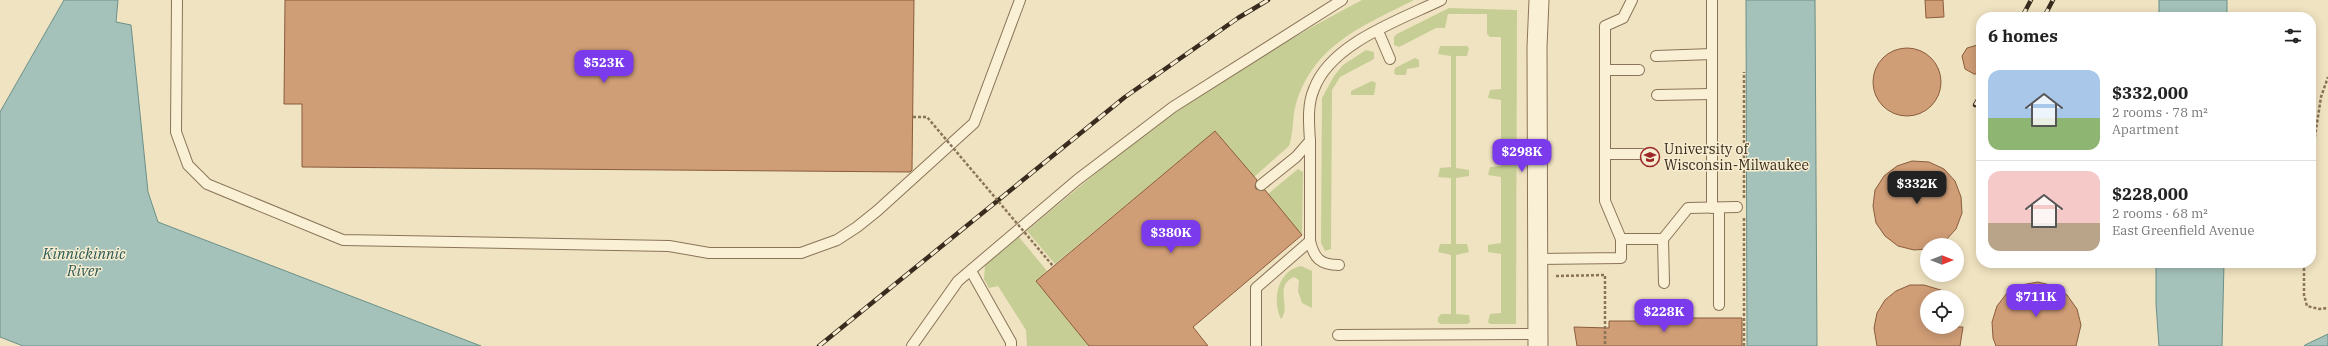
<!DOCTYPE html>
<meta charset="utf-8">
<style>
:root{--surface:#fff;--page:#f2f2f2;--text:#222;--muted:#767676;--line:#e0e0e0;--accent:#7c3aed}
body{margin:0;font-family:"IBM Plex Serif",serif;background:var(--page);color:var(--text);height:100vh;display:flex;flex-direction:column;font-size:15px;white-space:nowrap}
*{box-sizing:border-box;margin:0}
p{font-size:13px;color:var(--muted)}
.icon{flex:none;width:22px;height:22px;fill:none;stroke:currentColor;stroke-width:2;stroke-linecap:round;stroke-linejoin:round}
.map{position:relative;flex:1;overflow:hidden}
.panel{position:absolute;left:1976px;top:12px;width:340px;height:256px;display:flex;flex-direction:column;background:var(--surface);border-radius:16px;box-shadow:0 2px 10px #0003}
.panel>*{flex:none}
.needle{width:26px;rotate:90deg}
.controls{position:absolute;left:1920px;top:238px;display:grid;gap:8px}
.controls a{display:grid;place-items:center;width:44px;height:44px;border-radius:50%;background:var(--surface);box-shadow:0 2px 10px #0003;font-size:20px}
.price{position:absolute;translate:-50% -34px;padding:0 9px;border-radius:8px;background:var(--accent);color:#fff;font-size:13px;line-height:26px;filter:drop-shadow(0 1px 2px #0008)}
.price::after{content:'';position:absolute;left:50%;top:24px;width:12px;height:9px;margin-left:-6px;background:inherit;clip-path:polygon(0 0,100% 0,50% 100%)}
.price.active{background:#222;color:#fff}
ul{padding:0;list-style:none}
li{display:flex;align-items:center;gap:12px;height:100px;padding:0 12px}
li+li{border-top:1px solid var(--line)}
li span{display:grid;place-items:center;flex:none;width:112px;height:80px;border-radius:12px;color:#555}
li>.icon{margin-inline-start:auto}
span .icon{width:48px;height:48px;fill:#fffc;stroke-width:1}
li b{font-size:17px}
h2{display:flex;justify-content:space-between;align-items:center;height:48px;padding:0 12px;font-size:17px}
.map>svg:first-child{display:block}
.green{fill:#c6ce95}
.water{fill:#a4c2ba;stroke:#6b9088}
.building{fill:#cf9d76;stroke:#8a5d3d}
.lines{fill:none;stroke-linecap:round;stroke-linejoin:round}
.lane-casing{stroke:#8a7458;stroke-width:12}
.street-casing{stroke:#8a7458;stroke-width:21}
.path{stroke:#8a7458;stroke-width:2.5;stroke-dasharray:3 2;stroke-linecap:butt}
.lane{stroke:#faf0d5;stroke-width:10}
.street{stroke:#faf0d5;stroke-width:19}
.rail-casing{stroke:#392b1d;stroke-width:4.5}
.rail{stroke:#f7edd1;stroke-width:3;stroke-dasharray:9;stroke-linecap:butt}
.path-bridge{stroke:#8a7458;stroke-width:2.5;stroke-dasharray:3 2;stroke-linecap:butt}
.labels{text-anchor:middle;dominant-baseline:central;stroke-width:3;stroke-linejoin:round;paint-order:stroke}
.poi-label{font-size:14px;fill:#392b1d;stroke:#f7edd1;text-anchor:start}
.water-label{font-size:15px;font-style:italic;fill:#2c5957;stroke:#f7edd1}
</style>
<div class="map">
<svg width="2328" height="346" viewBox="0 0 2328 346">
<rect width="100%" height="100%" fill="#f0e3c1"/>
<!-- green -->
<g class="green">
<path d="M1362 0H1414C1363 26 1314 44 1296 104 1292 117 1294 132 1289 146L1254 177 1215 131 1055 264 1027 231C1056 206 1086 181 1116 157 1190 98 1278 44 1362 0Z"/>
<polygon points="1449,8 1517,10 1516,324 1490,324 1488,322 1490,314 1501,313 1501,254 1488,252 1488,245 1501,243 1501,177 1488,175 1490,167 1501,166 1501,100 1488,98 1490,90 1501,89 1501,37 1490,37 1487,34 1487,14 1448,14 1445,28 1436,28 1399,47 1394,45 1394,37 1397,34"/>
<polygon points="1440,46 1467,46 1469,48 1467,56 1456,56 1456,168 1469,170 1469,176 1456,178 1456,244 1467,244 1469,252 1456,255 1456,314 1469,315 1470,322 1467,324 1441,324 1438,322 1438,318 1441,314 1451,314 1451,255 1438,252 1440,244 1451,244 1451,178 1438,177 1440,168 1451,167 1451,56 1438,54"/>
<polygon points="1366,50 1374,52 1374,59 1340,77 1332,90 1331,249 1325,251 1321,243 1322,98 1334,76 1343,65"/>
<polygon points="1415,58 1419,60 1419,67 1407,69 1406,75 1396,75 1394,73 1395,68"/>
<polygon points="1372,81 1376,83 1374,95 1351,95 1351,91"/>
<polygon points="1298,169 1303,172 1302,235 1268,194"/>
<polygon points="1019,237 1047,271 1036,281 1089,346 1027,346 1026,330 998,286 989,288 984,279 985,265"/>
<path d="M1301 266 1312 271V308L1302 303 1298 291 1299 280 1294 277C1273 286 1292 307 1281 319 1272 300 1277 271 1301 266Z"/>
</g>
<!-- water -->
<g class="water">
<polygon points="64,0 118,0 116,22 131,25 148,192 158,222 481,346 23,346 0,337 0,112"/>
<polygon points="1746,0 1815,0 1817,346 1747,346"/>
<rect x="2159" y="0" width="68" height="17"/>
<polygon points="2156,263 2224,263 2222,346 2159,346 2156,304"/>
<polygon points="2328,334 2328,346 2304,346 2305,345"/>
</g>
<!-- building -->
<g class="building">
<polygon points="285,0 914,0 912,170 910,172 302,167 302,104 284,104"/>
<polygon points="1925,0 1943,0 1944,17 1926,18"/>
<polygon points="1981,44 1981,74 1974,74 1965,69 1962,56 1967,48"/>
<circle cx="1907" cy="82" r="34"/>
<polygon points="1215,131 1257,180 1255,186 1256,189 1265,190 1302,235 1193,327 1208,346 1089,346 1036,281"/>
<polygon points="1912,161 1929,162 1944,169 1955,181 1961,197 1962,213 1956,229 1945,241 1937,245 1927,245 1927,249 1914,250 1898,246 1885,236 1876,223 1873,206 1875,190 1884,176 1897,166"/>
<polygon points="2038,282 2054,286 2067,295 2077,309 2081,325 2076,346 1996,346 1993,338 1992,322 1997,306 2007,293 2021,285"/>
<polygon points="1910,285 1924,285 1954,294 1954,297 1927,297 1927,327 1963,327 1960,346 1877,346 1874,328 1877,313 1885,300 1896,291"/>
<polygon points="1638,318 1742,318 1742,346 1577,346 1574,327 1609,328 1609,321 1638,321"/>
</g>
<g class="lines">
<defs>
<g id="lane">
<polyline points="177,0 176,132 188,165 207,184 343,240 669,246 709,253 801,253 837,240 857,227 877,211 974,123 1020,0"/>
<polyline points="1712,0 1712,208"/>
<polyline points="1378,31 1390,59"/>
<polyline points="1656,56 1712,54"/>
<polyline points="1605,70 1639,70"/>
<polyline points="1657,95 1712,94"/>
<path d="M1310 141V241C1314 258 1320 265 1339 265"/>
<polyline points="1605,154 1642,154"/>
<path d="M1261 185 1296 157 1310 141C1309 124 1307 105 1314 89 1331 43 1400 20 1441 0"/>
<polyline points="1719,208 1719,305"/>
<polyline points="1621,239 1663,239 1688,208 1737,207"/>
<polyline points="1663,239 1664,283"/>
<polyline points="1538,259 1621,258 1621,239 1605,201 1605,26 1623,18 1632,0"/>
<polyline points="971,271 1011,342 1011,346"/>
<polyline points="1338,335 1538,334"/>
<polyline points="912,346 958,281 1077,180 1173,107 1342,0"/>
<polyline points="1256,346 1256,288 1310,241"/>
</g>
<polyline id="street" points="1538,346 1537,47 1539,0"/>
</defs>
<!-- lane casing -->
<use href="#lane" class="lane-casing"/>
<!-- street casing -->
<use href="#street" class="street-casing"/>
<!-- path -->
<g class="path">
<polyline points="2311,162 2321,97 2328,77"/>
<polyline points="1744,198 1744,72"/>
<polyline points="2304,263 2304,295 2307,306 2319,309 2328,308"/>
<polyline points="1556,276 1605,275 1605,346"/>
<polyline points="1744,346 1744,217"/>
</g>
<!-- lane -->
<use href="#lane" class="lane"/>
<!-- street -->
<use href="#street" class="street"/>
<defs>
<g id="rail">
<polyline points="2022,17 2031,0"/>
<polyline points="2044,17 2053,0"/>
<polyline points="1975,105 1981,95"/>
<polyline points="819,346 1125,97 1238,18 1268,0"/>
</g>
</defs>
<!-- rail casing -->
<use href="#rail" class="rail-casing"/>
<!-- rail -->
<use href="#rail" class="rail"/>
<!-- path-bridge -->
<polyline class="path-bridge" points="913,117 927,117 1053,266"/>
</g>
<!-- icons -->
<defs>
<symbol id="university-ring" viewBox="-11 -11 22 22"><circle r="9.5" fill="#f7edd1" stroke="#9b2826" stroke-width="1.5"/><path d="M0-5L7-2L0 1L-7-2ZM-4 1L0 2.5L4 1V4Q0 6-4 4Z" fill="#9b2826"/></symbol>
</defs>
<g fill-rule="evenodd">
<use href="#university-ring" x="1639" y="146" width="22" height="22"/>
</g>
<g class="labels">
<!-- poi labels -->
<g class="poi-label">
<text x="1664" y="149">University of<tspan x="1664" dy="16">Wisconsin-Milwaukee</tspan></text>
</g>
<!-- water labels -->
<g class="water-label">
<text x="84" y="253">Kinnickinnic<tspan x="84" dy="17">River</tspan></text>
</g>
</g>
</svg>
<div class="controls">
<a><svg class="needle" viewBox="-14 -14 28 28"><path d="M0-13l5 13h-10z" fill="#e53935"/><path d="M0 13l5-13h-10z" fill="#767676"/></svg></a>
<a><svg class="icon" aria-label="locate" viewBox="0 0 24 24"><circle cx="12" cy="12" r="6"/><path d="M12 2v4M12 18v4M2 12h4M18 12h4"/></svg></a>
</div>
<b class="price" style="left:604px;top:84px">$523K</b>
<b class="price" style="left:1522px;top:173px">$298K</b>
<b class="price active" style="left:1917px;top:205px">$332K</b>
<b class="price" style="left:1171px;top:254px">$380K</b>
<b class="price" style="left:2036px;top:318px">$711K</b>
<b class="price" style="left:1664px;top:333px">$228K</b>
<section class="panel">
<h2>6 homes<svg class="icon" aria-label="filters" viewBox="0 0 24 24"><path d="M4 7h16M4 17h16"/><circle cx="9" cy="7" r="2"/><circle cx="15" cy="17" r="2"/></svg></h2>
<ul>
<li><span style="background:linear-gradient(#a9c7e8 60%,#8fb573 0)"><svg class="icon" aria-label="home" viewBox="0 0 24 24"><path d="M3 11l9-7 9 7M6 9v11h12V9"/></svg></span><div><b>$332,000</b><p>2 rooms · 78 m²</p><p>Apartment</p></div></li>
<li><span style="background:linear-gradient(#f6c9c9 65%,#b9a48a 0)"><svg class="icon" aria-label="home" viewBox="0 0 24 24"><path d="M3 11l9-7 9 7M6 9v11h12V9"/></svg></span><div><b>$228,000</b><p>2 rooms · 68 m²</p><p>East Greenfield Avenue</p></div></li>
</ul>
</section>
</div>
